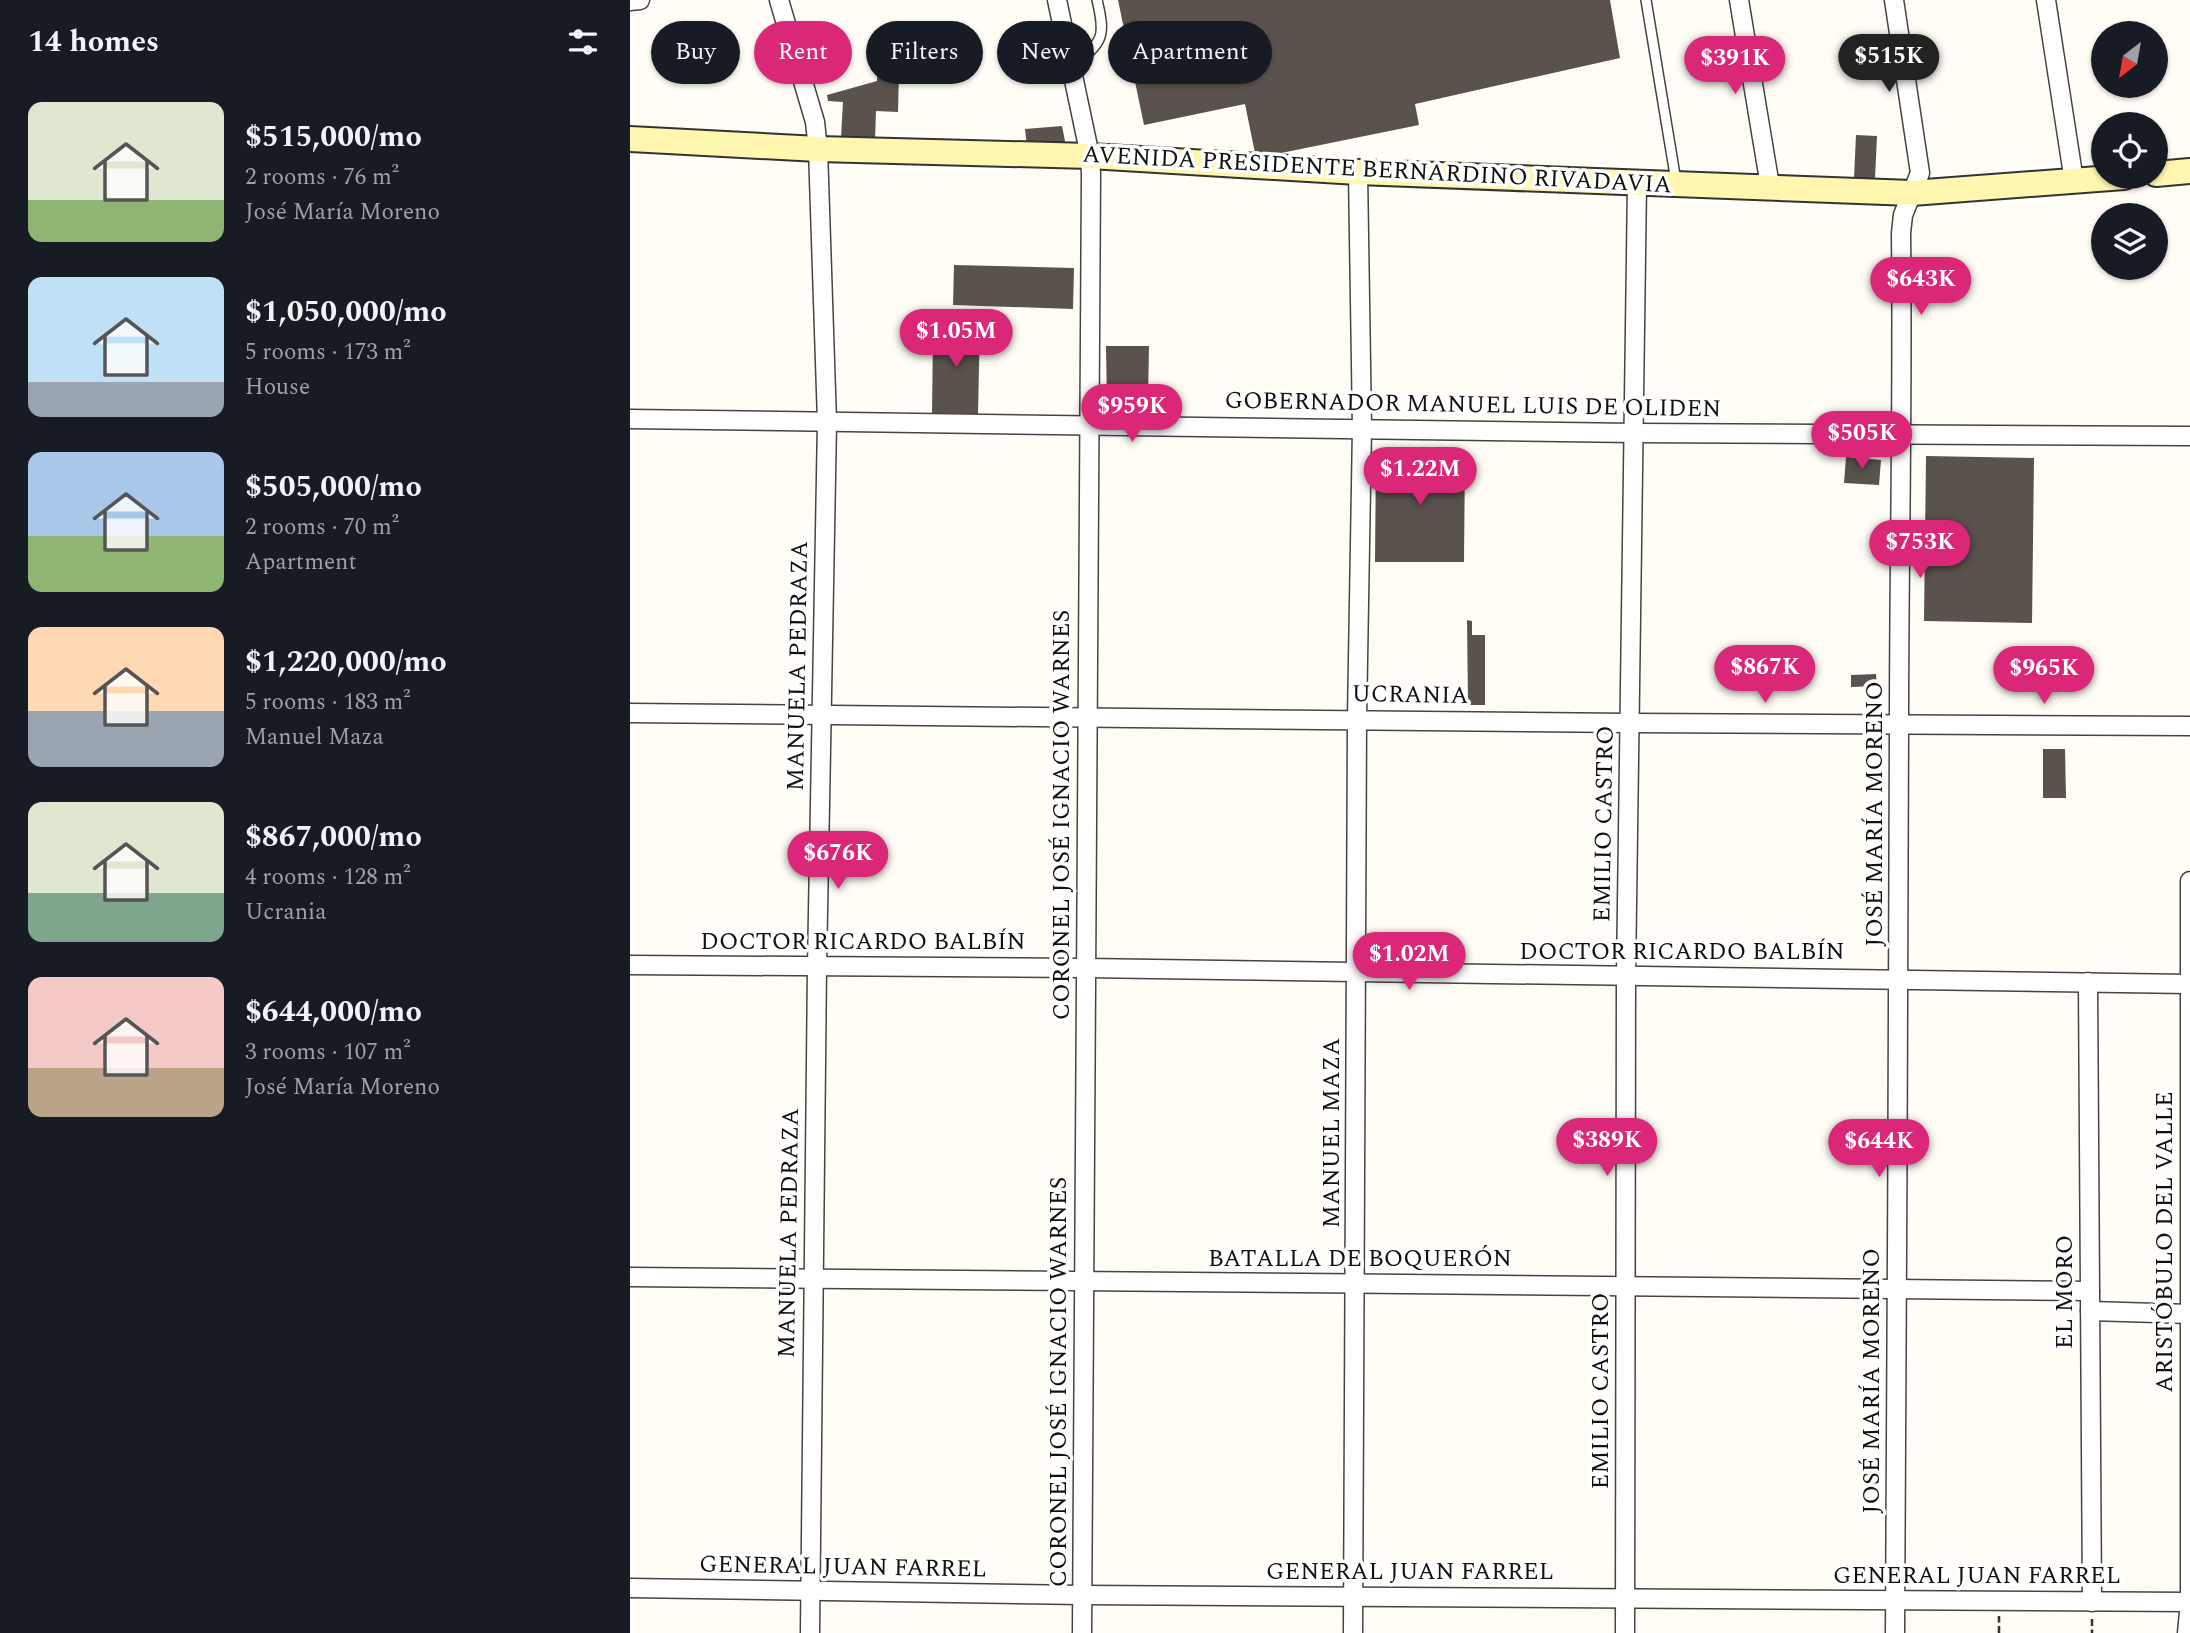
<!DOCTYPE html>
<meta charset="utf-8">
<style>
:root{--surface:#171b24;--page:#242831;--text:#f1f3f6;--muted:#9ea1a6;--accent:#db2777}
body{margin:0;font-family:Spectral,serif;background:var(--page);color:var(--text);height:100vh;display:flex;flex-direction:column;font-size:26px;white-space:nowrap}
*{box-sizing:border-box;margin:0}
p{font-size:23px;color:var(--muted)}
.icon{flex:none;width:38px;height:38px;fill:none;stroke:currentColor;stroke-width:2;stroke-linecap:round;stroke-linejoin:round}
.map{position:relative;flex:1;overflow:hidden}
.details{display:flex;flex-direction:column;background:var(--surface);width:630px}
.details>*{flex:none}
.top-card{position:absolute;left:21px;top:21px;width:665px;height:63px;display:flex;gap:14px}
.needle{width:46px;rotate:211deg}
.controls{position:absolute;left:1461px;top:21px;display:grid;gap:14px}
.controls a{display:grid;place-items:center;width:77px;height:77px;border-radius:50%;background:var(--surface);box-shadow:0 2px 5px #0004;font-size:35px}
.price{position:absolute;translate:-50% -60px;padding:0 16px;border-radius:24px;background:var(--accent);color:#fff;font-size:23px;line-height:46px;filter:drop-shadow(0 2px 4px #0008)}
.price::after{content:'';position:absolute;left:50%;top:42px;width:21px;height:16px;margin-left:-10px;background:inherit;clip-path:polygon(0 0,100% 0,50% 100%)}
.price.on{background:#222;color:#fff}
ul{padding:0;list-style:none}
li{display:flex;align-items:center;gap:21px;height:175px;padding:0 28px}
li span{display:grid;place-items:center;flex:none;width:196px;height:140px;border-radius:14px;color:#555}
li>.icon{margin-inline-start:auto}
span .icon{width:84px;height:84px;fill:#fffc;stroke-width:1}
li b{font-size:30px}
h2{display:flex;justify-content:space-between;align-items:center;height:84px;padding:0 28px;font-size:30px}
.tag{padding:0 24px;border-radius:32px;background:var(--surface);box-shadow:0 2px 5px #0004;font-size:24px;line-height:63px}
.tag.on{background:var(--accent);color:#fff}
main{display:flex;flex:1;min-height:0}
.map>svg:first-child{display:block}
.building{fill:#5a524d}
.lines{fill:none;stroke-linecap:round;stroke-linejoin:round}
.lane-casing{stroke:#444;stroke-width:12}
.street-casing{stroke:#444;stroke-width:21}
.secondary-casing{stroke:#333;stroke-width:28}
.path{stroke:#333;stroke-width:2.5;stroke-dasharray:7 3.5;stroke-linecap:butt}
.lane{stroke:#fff;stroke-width:9}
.street{stroke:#fff;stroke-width:18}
.secondary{stroke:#fff6b0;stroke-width:24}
.labels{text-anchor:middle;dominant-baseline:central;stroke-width:7;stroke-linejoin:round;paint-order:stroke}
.street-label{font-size:24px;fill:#111;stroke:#fff}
</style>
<main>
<section class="details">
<h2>14 homes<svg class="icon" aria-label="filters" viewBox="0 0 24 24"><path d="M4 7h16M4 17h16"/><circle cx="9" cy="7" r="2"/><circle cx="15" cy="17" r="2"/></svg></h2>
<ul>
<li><span style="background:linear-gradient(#dfe7d0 70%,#8fb573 0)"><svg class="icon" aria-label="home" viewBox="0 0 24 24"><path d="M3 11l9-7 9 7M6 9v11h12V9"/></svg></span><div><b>$515,000/mo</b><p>2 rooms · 76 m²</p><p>José María Moreno</p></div></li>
<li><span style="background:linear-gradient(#bfe0f5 75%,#9aa5b1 0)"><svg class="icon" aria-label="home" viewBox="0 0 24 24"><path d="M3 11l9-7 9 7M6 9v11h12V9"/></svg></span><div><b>$1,050,000/mo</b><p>5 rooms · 173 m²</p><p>House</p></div></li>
<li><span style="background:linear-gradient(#a9c7e8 60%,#8fb573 0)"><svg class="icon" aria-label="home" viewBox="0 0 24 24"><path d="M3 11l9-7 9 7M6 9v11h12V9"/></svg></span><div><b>$505,000/mo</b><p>2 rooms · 70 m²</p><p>Apartment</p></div></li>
<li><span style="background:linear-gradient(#ffd9b3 60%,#9aa5b1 0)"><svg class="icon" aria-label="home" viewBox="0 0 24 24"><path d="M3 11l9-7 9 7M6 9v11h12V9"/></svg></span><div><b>$1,220,000/mo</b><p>5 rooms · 183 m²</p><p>Manuel Maza</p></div></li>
<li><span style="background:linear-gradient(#dfe7d0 65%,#7fa58c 0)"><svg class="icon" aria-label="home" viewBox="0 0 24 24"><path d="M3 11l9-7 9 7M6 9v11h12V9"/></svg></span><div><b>$867,000/mo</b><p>4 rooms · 128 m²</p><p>Ucrania</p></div></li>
<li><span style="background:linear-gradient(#f6c9c9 65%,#b9a48a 0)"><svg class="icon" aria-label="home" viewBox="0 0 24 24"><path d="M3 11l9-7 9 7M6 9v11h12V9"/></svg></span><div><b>$644,000/mo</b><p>3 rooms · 107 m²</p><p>José María Moreno</p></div></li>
</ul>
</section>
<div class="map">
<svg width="1560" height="1633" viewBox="0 0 1560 1633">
<rect width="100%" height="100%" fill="#fffdf5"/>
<!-- building -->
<g class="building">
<polygon points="488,0 980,0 990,58 785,104 789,125 626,158 615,104 514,125"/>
<polygon points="254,70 269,71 268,112 246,111 245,140 211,138 213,102 198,101 197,95 247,81 247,75 254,75"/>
<polygon points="432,126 435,141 428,147 397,147 395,129"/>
<polygon points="1226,135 1247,136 1245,179 1224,178"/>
<polygon points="324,265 444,268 443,309 323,305"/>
<polygon points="315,321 350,322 348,414 302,413 303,334 314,335"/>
<polygon points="476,346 519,346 518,400 503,400 503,413 483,413 477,408"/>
<polygon points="746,452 835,452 834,562 745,562"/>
<polygon points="1296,456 1404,458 1402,623 1294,621"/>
<polygon points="1216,457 1251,460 1249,485 1214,483"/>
<polygon points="837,620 842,621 842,635 855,635 855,705 838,705"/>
<polygon points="1246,674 1247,686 1221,687 1221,675"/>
<polygon points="1413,749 1435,749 1436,798 1413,798"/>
</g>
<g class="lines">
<defs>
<g id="lane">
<polyline points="1016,0 1046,181"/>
<path d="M441 69C471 41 477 41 467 0"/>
</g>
<g id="street">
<polyline points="149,0 185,122 188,149 197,422 187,967 180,1633"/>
<polyline points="427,0 460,156 461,174 452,1633"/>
<polyline points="1109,0 1140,186"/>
<path d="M1264 0 1290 173 1273 215 1271 233C1273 398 1269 562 1269 726 1267 1028 1268 1331 1265 1633"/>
<polyline points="1416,0 1444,181"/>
<polyline points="0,1 10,0"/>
<polyline points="0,419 1005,433 1560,436"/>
<polyline points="0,713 1000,723 1560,726"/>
<polyline points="0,965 456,968 1559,984"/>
<polyline points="1458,982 1462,1602"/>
<path d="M0 1277C487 1280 973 1287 1460 1291"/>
<polyline points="1460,1311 1560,1314"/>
<polyline points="0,1588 453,1595 1560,1602"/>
<polyline points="723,1633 727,718 732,428 728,172"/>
<polyline points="995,1633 996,976 1007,183"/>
<polyline points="1557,1633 1560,1602 1560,881"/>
</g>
<g id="secondary">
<polyline points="0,139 188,149 460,156 728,172 1282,193 1494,177"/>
<polyline points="1526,174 1560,171"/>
</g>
</defs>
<!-- lane casing -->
<use href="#lane" class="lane-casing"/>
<!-- street casing -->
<use href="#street" class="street-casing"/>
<!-- secondary casing -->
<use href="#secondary" class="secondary-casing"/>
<!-- path -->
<g class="path">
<polyline points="1462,1619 1462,1633"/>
<polyline points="1369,1633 1369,1616"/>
</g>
<!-- lane -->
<use href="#lane" class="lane"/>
<!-- street -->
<use href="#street" class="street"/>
<!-- secondary -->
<use href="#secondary" class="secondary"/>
</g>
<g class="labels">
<!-- street labels -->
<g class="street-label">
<text transform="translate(747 170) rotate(3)">AVENIDA PRESIDENTE BERNARDINO RIVADAVIA</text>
<text transform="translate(843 405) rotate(1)">GOBERNADOR MANUEL LUIS DE OLIDEN</text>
<text transform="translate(168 666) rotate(-89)">MANUELA PEDRAZA</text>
<text transform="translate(780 695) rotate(1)">UCRANIA</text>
<text transform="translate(1245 814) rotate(-90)">JOSÉ MARÍA MORENO</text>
<text transform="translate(432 815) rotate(-90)">CORONEL JOSÉ IGNACIO WARNES</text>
<text transform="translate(974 824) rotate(-89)">EMILIO CASTRO</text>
<text x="233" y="942">DOCTOR RICARDO BALBÍN</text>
<text x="1052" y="952">DOCTOR RICARDO BALBÍN</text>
<text transform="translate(702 1133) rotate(-90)">MANUEL MAZA</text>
<text transform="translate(159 1233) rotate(-89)">MANUELA PEDRAZA</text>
<text transform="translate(1535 1242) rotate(-90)">ARISTÓBULO DEL VALLE</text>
<text x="730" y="1259">BATALLA DE BOQUERÓN</text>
<text transform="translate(1435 1292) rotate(-90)">EL MORO</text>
<text transform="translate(1242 1381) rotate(-90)">JOSÉ MARÍA MORENO</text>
<text transform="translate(429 1382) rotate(-90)">CORONEL JOSÉ IGNACIO WARNES</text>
<text transform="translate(971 1391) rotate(-90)">EMILIO CASTRO</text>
<text transform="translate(213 1567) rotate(1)">GENERAL JUAN FARREL</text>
<text x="780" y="1572">GENERAL JUAN FARREL</text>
<text x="1347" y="1576">GENERAL JUAN FARREL</text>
</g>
</g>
</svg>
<div class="controls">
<a><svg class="needle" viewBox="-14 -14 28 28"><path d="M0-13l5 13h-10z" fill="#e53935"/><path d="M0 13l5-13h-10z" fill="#9ea1a6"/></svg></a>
<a><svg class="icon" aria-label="locate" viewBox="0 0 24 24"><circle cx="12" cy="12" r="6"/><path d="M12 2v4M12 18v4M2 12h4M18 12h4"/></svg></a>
<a><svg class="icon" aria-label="layers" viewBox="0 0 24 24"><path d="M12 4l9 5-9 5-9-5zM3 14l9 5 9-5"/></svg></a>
</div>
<b class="price on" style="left:1259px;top:94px">$515K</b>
<b class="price" style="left:1105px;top:96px">$391K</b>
<b class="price" style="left:1291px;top:317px">$643K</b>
<b class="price" style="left:326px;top:369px">$1.05M</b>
<b class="price" style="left:502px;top:444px">$959K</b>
<b class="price" style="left:1232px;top:471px">$505K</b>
<b class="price" style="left:790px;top:507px">$1.22M</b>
<b class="price" style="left:1290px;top:580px">$753K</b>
<b class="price" style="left:1135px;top:705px">$867K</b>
<b class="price" style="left:1414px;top:706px">$965K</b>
<b class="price" style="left:208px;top:891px">$676K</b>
<b class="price" style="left:779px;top:992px">$1.02M</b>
<b class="price" style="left:977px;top:1178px">$389K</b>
<b class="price" style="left:1249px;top:1179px">$644K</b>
<div class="top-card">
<a class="tag">Buy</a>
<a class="tag on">Rent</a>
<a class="tag">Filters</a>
<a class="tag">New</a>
<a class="tag">Apartment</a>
</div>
</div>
</main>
